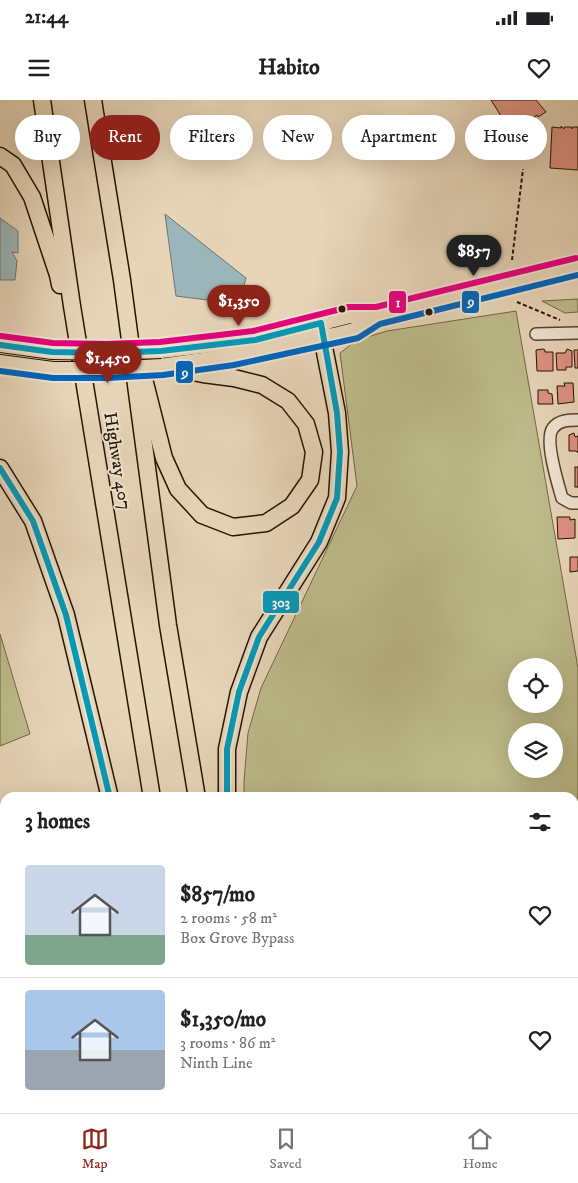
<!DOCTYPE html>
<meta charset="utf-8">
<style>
:root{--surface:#fff;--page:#f2f2f2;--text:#202124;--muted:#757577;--line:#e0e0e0;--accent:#8f2418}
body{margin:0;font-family:"IM FELL DW Pica",serif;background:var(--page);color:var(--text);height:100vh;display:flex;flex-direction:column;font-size:19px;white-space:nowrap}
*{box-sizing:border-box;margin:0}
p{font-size:16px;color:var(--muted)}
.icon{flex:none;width:28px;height:28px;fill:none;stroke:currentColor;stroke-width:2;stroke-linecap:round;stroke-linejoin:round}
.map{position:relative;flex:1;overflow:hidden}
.sheet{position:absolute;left:0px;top:692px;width:579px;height:321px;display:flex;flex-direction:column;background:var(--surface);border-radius:15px 15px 0 0;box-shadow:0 5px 20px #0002}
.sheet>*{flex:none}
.hud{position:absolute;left:15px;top:15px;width:549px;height:45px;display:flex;gap:10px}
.buttons{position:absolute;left:508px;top:558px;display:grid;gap:10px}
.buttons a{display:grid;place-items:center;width:55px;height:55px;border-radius:50%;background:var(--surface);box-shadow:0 5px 20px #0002;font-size:25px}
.price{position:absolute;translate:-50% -42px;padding:0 11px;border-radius:18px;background:var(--accent);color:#fff;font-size:16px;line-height:32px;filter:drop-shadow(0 1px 2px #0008)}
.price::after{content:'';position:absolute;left:50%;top:30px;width:15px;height:11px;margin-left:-8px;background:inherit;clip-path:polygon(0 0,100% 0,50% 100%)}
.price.active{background:#222;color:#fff}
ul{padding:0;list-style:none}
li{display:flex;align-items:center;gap:15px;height:125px;padding:0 25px}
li+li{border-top:1px solid var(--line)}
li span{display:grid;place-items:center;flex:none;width:140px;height:100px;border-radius:5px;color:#555}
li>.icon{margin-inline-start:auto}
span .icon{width:60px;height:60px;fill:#fffc;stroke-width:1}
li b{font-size:21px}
h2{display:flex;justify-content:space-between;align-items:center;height:60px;padding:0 25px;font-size:21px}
.tag{padding:0 18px;border-radius:22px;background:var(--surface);box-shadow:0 5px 20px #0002;font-size:18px;line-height:45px}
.tag.active{background:var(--accent);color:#fff}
.status{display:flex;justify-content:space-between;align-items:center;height:35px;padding:0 25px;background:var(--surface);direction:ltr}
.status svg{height:14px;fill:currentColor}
header{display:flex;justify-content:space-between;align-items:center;height:65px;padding:0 25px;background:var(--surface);font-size:22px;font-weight:800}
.tab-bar{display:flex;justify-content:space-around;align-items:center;height:70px;border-top:1px solid var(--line);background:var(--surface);font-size:14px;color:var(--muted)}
.tab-bar a{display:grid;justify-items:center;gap:2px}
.tab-bar .active{color:var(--accent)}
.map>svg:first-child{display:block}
.green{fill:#bdbb8a;stroke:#716745;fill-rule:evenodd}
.water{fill:#9bb6ba;stroke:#6c7570}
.building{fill:#de9282;stroke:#251300}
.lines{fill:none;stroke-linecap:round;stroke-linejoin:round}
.minor-casing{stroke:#56442e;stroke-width:14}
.major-casing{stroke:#251300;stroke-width:16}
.highway-casing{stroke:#251300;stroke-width:19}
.path{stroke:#251300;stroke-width:2;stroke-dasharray:4 2.5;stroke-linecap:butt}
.minor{stroke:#efe4d1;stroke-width:11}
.major{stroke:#e7d5b8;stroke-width:14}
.highway{stroke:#e7d5b8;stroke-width:16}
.major-bridge-casing{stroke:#251300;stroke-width:16;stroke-linecap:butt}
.major-bridge{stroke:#e7d5b8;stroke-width:14}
.bus-1-casing{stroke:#efe4d1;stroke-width:10}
.bus-2-casing{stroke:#efe4d1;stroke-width:10}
.bus-3-casing{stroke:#efe4d1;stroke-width:10}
.bus-1{stroke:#049ab9;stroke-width:6}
.bus-2{stroke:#0065bd;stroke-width:6}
.bus-3{stroke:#e5007d;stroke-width:6}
.bus-dot{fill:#251300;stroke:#efe4d1;stroke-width:2}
.labels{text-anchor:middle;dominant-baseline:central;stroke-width:4;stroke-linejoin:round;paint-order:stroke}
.street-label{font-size:18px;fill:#251300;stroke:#efe4d1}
.line-badge{stroke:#efe4d1;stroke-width:2}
.badge-label{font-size:14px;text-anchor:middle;font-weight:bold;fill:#fff}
</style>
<div class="status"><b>21:44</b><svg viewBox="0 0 49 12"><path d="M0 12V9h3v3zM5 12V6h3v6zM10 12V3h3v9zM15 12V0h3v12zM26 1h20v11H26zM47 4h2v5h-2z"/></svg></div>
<header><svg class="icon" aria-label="menu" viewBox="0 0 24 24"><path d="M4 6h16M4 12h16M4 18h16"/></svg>Habito<svg class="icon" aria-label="heart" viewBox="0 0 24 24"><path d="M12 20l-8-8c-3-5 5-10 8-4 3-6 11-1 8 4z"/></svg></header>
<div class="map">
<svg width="578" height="1013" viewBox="0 0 578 1013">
<rect width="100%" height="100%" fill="#e7d5b8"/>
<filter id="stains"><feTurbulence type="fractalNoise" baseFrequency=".004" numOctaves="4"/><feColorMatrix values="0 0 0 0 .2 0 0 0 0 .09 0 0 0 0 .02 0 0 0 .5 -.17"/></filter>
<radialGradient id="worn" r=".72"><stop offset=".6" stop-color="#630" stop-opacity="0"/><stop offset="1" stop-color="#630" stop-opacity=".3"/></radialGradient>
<!-- green -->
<g class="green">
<polygon points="578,199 578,212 565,213 542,201"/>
<path d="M516 211 578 568V1013H286L285 1009H574V698L244 697V681L248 633 261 588 357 386 340 253 357 240 387 231ZM554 566V604H516V566ZM554 631V669H516V631Z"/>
<polygon points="0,534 30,634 0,646"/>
</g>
<!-- water -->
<g class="water">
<polygon points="165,114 246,178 242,192 207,200 176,196"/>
<polygon points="0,118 18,131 18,153 12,152 17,161 15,180 0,180"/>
</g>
<!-- building -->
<g class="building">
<polygon points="491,0 536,0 546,12 538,17 537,15 511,32"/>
<polygon points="561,26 564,29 564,27 571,27 572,29 572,27 578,27 578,70 550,68 552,27 561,28"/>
<polygon points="543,249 545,250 545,252 553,252 553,271 537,271 536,250"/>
<polygon points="567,249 572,251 572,267 566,267 566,270 557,270 556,253 565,253"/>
<polygon points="574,250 578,250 578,268 575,268"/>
<polygon points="564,283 573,283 574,302 558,304 557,286 565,286"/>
<polygon points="538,290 548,290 548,293 552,294 553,304 538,304"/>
<polygon points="574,333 575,337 578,336 578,353 576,351 569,351 569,335"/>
<rect x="575" y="367" width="3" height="20"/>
<polygon points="557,417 570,417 570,420 575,419 575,438 558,439"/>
<polygon points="570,457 578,457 578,471 570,472"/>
<polygon points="5,885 5,898 0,900 0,887"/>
<polygon points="5,904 5,920 0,922 0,905"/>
<polygon points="5,924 5,941 0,942 0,925"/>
<polygon points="5,943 5,960 3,953 0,954 0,944"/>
<polygon points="13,1009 41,1009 28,1013 15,1013"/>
</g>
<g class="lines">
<defs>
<g id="minor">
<polyline points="536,234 578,233"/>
<path d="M578 320C569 320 559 320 553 328 544 339 558 384 562 398L571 403H578"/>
</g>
<g id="major">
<polyline points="0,245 52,252"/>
<polyline points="161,251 255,240 350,216 377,216 578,166"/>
<polyline points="0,262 53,269"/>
<polyline points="167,265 232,256 338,234 354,230 376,216"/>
</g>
<g id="highway">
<polyline points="42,0 72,206 152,698"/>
<polyline points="93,0 122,180 168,525 197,698"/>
<polyline points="0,56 13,65 32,97 58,175 60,185"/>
<polyline points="144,279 164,358 178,389 202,415 233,427 266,423 292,406 310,380 314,352 306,324 288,301 262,285 234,278 203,274 162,266"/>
<polyline points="0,368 33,421 66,515 110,698"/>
<polyline points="227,698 227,649 239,592 259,537 319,442 337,398 340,352 337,313 324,247 321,223"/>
<polyline points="185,1009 186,1013"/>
<polyline points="207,1009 208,1013"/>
<polyline points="253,1009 254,1013"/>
</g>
</defs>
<!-- minor casing -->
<use href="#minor" class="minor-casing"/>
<!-- major casing -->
<use href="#major" class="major-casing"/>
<!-- highway casing -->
<use href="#highway" class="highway-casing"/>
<!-- path -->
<g class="path">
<polyline points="512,160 523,69"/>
<polyline points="517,202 560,220"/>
</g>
<!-- minor -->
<use href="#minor" class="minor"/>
<!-- major -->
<use href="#major" class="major"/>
<!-- highway -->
<use href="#highway" class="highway"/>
<defs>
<g id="major-bridge">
<polyline points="52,252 107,253 161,251"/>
<polyline points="53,269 107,269 162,266"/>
</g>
</defs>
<!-- major-bridge casing -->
<use href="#major-bridge" class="major-bridge-casing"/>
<!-- major-bridge -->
<use href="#major-bridge" class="major-bridge"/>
<defs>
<g id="bus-1">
<polyline points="0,245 52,252 107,253 161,251 255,240 321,223 337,313 340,352 337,398 319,442 259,537 239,592 227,649 227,698"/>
<polyline points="0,368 33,421 66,515 110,698"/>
</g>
<polyline id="bus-2" points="0,271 53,278 107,278 163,275 234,265 340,242 358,238 380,224 578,175"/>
<polyline id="bus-3" points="1,236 53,243 107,244 160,242 253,231 349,207 376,207 576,158"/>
</defs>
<!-- bus-1 casing -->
<use href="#bus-1" class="bus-1-casing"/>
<!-- bus-2 casing -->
<use href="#bus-2" class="bus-2-casing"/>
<!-- bus-3 casing -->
<use href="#bus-3" class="bus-3-casing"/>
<!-- bus-1 -->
<use href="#bus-1" class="bus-1"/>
<!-- bus-2 -->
<use href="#bus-2" class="bus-2"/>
<!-- bus-3 -->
<use href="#bus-3" class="bus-3"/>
</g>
<!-- markers -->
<g class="bus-dot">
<circle cx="342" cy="209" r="4.5"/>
<circle cx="429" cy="212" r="4.5"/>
</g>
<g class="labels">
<!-- street labels -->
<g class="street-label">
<text transform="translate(117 361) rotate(81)">Highway 407</text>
</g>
</g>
<g class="line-badge">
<rect x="461" y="190" width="19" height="24" rx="5" fill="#0065bd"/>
<rect x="388" y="190" width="19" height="24" rx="5" fill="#e5007d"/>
<rect x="175" y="260" width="19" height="24" rx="5" fill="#0065bd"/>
<rect x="262" y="490" width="38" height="24" rx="5" fill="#049ab9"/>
</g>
<g class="badge-label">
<text x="471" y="206">9</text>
<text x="398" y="207">1</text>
<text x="185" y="277">9</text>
<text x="281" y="507">303</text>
</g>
<rect width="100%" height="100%" filter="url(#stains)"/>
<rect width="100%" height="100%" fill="url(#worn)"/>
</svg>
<div class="buttons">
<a><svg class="icon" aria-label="locate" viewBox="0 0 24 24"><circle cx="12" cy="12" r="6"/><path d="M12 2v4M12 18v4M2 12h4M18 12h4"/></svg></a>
<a><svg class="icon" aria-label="layers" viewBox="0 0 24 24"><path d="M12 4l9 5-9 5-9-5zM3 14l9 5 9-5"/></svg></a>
</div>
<b class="price active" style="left:474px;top:177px">$857</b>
<b class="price" style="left:239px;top:227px">$1,350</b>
<b class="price" style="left:108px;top:284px">$1,450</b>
<div class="hud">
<a class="tag">Buy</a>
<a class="tag active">Rent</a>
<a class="tag">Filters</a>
<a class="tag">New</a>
<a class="tag">Apartment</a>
<a class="tag">House</a>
</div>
<section class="sheet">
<h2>3 homes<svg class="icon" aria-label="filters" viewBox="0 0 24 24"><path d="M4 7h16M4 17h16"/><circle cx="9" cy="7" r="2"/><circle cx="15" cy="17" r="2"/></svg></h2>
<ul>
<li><span style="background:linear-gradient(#c9d6e8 70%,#7fa58c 0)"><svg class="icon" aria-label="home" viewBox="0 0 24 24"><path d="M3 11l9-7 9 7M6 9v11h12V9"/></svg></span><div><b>$857/mo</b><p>2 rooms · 58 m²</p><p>Box Grove Bypass</p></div><svg class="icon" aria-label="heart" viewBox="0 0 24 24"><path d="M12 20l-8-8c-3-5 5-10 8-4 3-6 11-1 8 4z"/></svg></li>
<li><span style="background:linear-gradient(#a9c7e8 60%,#9aa5b1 0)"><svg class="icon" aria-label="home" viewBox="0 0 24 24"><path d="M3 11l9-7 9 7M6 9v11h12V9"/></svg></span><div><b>$1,350/mo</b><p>3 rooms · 86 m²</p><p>Ninth Line</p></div><svg class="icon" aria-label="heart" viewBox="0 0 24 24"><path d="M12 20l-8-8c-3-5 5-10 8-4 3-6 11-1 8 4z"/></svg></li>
</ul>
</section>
</div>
<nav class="tab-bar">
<a class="active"><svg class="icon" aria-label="map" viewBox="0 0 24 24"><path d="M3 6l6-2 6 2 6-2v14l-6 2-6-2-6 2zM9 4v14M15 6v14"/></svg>Map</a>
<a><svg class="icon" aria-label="saved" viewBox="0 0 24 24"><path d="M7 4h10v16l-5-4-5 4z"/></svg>Saved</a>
<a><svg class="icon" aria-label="home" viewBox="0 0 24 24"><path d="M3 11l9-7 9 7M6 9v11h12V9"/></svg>Home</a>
</nav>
